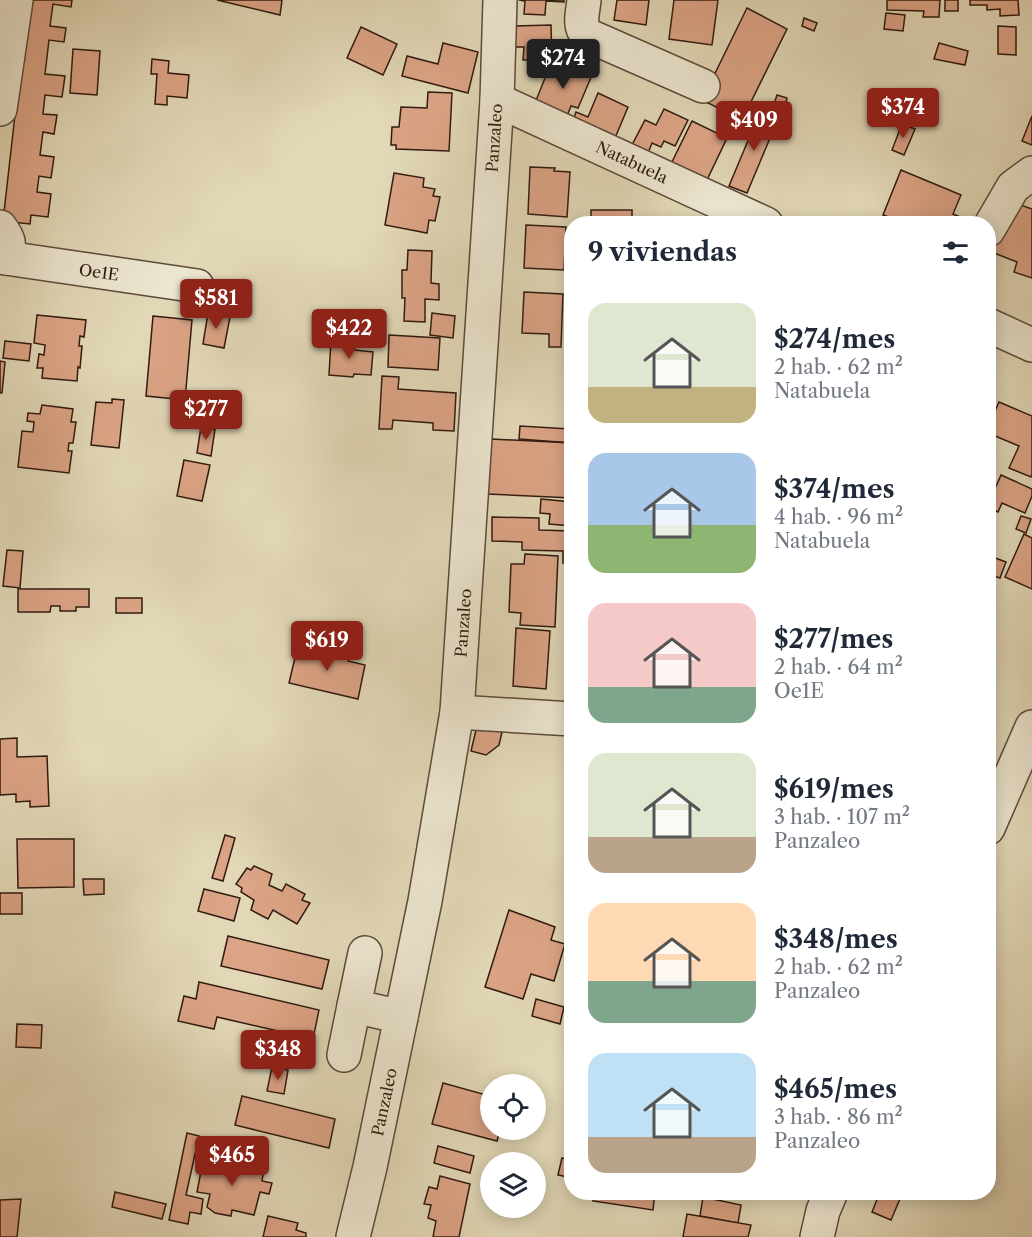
<!DOCTYPE html>
<html lang="es">
<meta charset="utf-8">
<style>
:root{--surface:#fff;--page:#f6f6f7;--text:#1f2937;--muted:#747a83;--accent:#8f2418}
body{margin:0;font-family:"Libre Caslon Text",serif;background:var(--page);color:var(--text);height:100vh;display:flex;flex-direction:column;font-size:22px;white-space:nowrap}
*{box-sizing:border-box;margin:0}
p{font-size:20px;color:var(--muted)}
.icon{flex:none;width:33px;height:33px;fill:none;stroke:currentColor;stroke-width:2;stroke-linecap:round;stroke-linejoin:round}
.map{position:relative;flex:1;overflow:hidden}
.drawer{position:absolute;left:564px;top:216px;width:432px;height:984px;display:flex;flex-direction:column;background:var(--surface);border-radius:24px;box-shadow:0 3px 15px #0003}
.drawer>*{flex:none}
.buttons{position:absolute;left:480px;top:1074px;display:grid;gap:12px}
.buttons a{display:grid;place-items:center;width:66px;height:66px;border-radius:50%;background:var(--surface);box-shadow:0 3px 15px #0003;font-size:30px}
.price{position:absolute;translate:-50% -51px;padding:0 14px;border-radius:6px;background:var(--accent);color:#fff;font-size:20px;line-height:39px;filter:drop-shadow(0 2px 3px #0008)}
.price::after{content:'';position:absolute;left:50%;top:36px;width:18px;height:14px;margin-left:-9px;background:inherit;clip-path:polygon(0 0,100% 0,50% 100%)}
.price.active{background:#222;color:#fff}
ul{padding:0;list-style:none}
li{display:flex;align-items:center;gap:18px;height:150px;padding:0 24px}
li span{display:grid;place-items:center;flex:none;width:168px;height:120px;border-radius:18px;color:#555}
li>.icon{margin-inline-start:auto}
span .icon{width:72px;height:72px;fill:#fffc;stroke-width:1}
li b{font-size:26px}
h2{display:flex;justify-content:space-between;align-items:center;height:72px;padding:0 24px;font-size:26px}
.map>svg:first-child{display:block}
.building{fill:#dca486;stroke:#301a10;stroke-width:1.5}
.lines{fill:none;stroke-linecap:round;stroke-linejoin:round}
.minor-casing{stroke:#5c4a3a;stroke-width:36}
.minor{stroke:#ece6d0;stroke-width:33}
.labels{text-anchor:middle;dominant-baseline:central;stroke-width:4.5;stroke-linejoin:round;paint-order:stroke}
.street-label{font-size:16px;fill:#301a10;stroke:#ece6d0}
</style>
<div class="map">
<svg width="1032" height="1237" viewBox="0 0 1032 1237">
<rect width="100%" height="100%" fill="#e2d8b7"/>
<filter id="stains"><feTurbulence type="fractalNoise" baseFrequency=".00333" numOctaves="4"/><feColorMatrix values="0 0 0 0 .2 0 0 0 0 .09 0 0 0 0 .02 0 0 0 .5 -.17"/></filter>
<radialGradient id="worn" r=".72"><stop offset=".6" stop-color="#630" stop-opacity="0"/><stop offset="1" stop-color="#630" stop-opacity=".3"/></radialGradient>
<!-- building -->
<g class="building">
<polygon points="28,0 72,0 71,7 53,4 50,26 66,28 64,42 49,40 45,74 65,76 62,97 45,95 43,114 57,115 54,134 43,132 40,155 54,157 51,178 39,176 37,192 51,194 48,217 31,215 30,224 3,221"/>
<polygon points="217,0 282,0 280,15"/>
<polygon points="519,0 564,0 564,2 546,1 545,15 524,14 525,1"/>
<polygon points="617,0 649,0 646,25 614,20"/>
<polygon points="674,0 718,0 712,45 669,39"/>
<polygon points="887,0 940,0 939,17 923,17 924,11 887,10"/>
<rect x="945" y="0" width="13" height="11"/>
<polygon points="970,0 1018,0 1019,15 1000,16 1000,9 987,10 987,5 970,5"/>
<polygon points="747,8 787,29 742,120 702,100"/>
<polygon points="886,13 905,15 903,31 884,29"/>
<polygon points="804,18 817,23 814,31 802,26"/>
<polygon points="551,25 552,60 523,60 524,47 515,47 514,26"/>
<polygon points="998,26 1016,27 1016,55 998,54"/>
<polygon points="361,27 397,44 383,75 347,58"/>
<polygon points="443,43 478,52 468,93 402,76 407,56 438,64"/>
<polygon points="939,43 968,51 965,65 934,59"/>
<polygon points="73,49 100,51 97,95 70,93"/>
<polygon points="152,59 169,61 168,73 189,75 187,98 167,96 167,105 155,104 157,74 151,74"/>
<polygon points="566,64 592,75 578,108 571,106 567,116 535,103 549,68 562,74"/>
<polygon points="428,92 452,93 449,151 396,149 396,145 391,145 392,127 399,127 401,107 427,108"/>
<polygon points="598,93 628,107 615,138 573,120 576,112 588,117"/>
<polygon points="777,95 787,98 783,113 772,110"/>
<polygon points="664,109 688,120 675,146 664,141 661,147 652,143 648,153 632,145 645,120 656,125"/>
<polygon points="760,112 778,119 747,193 729,186"/>
<polygon points="1032,116 1032,145 1022,141"/>
<polygon points="692,121 727,138 706,182 671,164"/>
<polygon points="902,124 915,129 904,155 892,150"/>
<polygon points="530,167 555,168 554,171 570,172 567,217 528,214"/>
<polygon points="901,170 961,195 953,214 965,219 964,224 899,224 900,221 883,215"/>
<polygon points="394,173 424,178 423,187 435,189 433,196 440,197 435,221 429,220 427,233 385,225"/>
<polygon points="1007,200 1032,209 1032,278 1014,272 1017,262 989,251"/>
<rect x="591" y="210" width="41" height="14"/>
<polygon points="526,225 566,227 564,270 524,268"/>
<polygon points="408,250 432,251 431,283 439,284 439,300 425,299 425,322 404,321 405,298 402,298 402,270 407,270"/>
<polygon points="524,292 563,294 561,347 549,347 549,334 522,333"/>
<polygon points="208,313 230,317 224,348 203,344"/>
<polygon points="432,313 455,316 453,338 430,335"/>
<polygon points="37,315 86,320 84,337 80,336 79,346 82,346 80,368 78,367 77,381 42,378 43,368 37,368 39,354 44,355 45,345 34,343"/>
<polygon points="153,316 192,320 185,400 146,396"/>
<polygon points="389,335 440,338 438,370 388,367"/>
<polygon points="331,340 355,341 355,350 373,352 371,375 354,374 353,377 329,375"/>
<polygon points="5,341 31,344 29,361 3,358"/>
<polygon points="0,361 5,362 2,393 0,393"/>
<polygon points="382,376 399,377 398,389 456,393 454,431 433,430 433,423 393,420 392,429 379,429"/>
<polygon points="112,399 124,400 119,448 91,445 96,402 112,403"/>
<polygon points="999,402 1032,416 1032,474 1031,477 1009,468 1019,446 988,433 988,427"/>
<polygon points="42,405 73,409 71,422 76,422 73,443 69,443 68,451 72,451 69,473 18,467 22,431 33,432 34,422 27,421 28,413 40,414"/>
<polygon points="570,422 572,422 572,443 519,439 520,426 570,429"/>
<polygon points="201,427 215,429 211,456 197,453"/>
<polygon points="491,439 572,443 572,498 488,494"/>
<polygon points="184,460 210,465 202,501 177,496"/>
<polygon points="1001,475 1032,489 1032,496 1025,513 1002,503 998,512 988,508 988,504"/>
<polygon points="541,499 572,502 572,526 549,524 550,514 540,513"/>
<polygon points="1021,516 1031,519 1026,533 1016,529"/>
<polygon points="492,517 539,518 539,530 572,531 572,563 563,563 563,551 522,550 522,542 492,541"/>
<polygon points="1024,534 1032,538 1032,589 1005,577"/>
<polygon points="7,550 23,551 20,588 3,586"/>
<polygon points="525,554 558,556 555,627 520,625 521,613 509,612 511,564 524,564"/>
<polygon points="990,556 1006,562 1000,578 988,574 988,560"/>
<polygon points="18,589 89,589 89,607 76,607 76,611 60,611 60,606 51,606 50,612 18,612"/>
<rect x="116" y="598" width="26" height="15"/>
<polygon points="516,628 550,631 546,689 513,686"/>
<polygon points="298,645 349,657 348,661 365,665 358,699 289,683"/>
<polygon points="477,726 502,732 499,745 486,755 471,751"/>
<polygon points="17,738 17,757 47,756 49,806 30,807 30,801 16,802 16,794 0,795 0,739"/>
<polygon points="225,835 235,838 223,881 212,878"/>
<polygon points="17,839 74,839 74,887 18,888"/>
<polygon points="254,866 272,874 269,885 282,891 286,884 305,894 302,900 310,903 297,924 273,910 268,919 251,910 254,900 241,892 242,888 236,884 247,868 251,870"/>
<polygon points="83,879 104,879 104,894 84,895"/>
<polygon points="204,889 240,898 234,921 198,911"/>
<rect x="0" y="893" width="22" height="21"/>
<polygon points="509,910 555,927 551,940 565,944 554,981 531,974 523,999 485,987"/>
<polygon points="228,936 329,960 322,989 221,966"/>
<polygon points="199,982 319,1010 313,1039 217,1017 214,1029 178,1021 184,996 196,999"/>
<polygon points="536,999 564,1007 560,1024 532,1016"/>
<polygon points="17,1024 42,1025 41,1048 16,1047"/>
<polygon points="272,1067 288,1070 284,1094 267,1091"/>
<polygon points="443,1083 490,1096 490,1130 500,1130 497,1141 432,1124"/>
<polygon points="242,1096 335,1119 329,1148 235,1125"/>
<polygon points="187,1133 199,1136 186,1195 203,1199 201,1214 190,1212 188,1224 169,1220"/>
<polygon points="438,1146 474,1156 470,1173 434,1163"/>
<polygon points="562,1158 572,1160 572,1178 558,1175"/>
<polygon points="203,1161 233,1167 235,1162 264,1169 262,1181 272,1183 269,1194 260,1192 254,1215 232,1210 231,1216 215,1213 207,1207 210,1194 197,1192"/>
<polygon points="440,1176 470,1184 459,1237 433,1237 436,1221 428,1218 431,1205 424,1204 429,1187 437,1189"/>
<polygon points="115,1192 166,1204 162,1219 112,1207"/>
<polygon points="597,1192 655,1192 653,1210 593,1201"/>
<polygon points="880,1192 898,1192 902,1194 891,1220 872,1212"/>
<polygon points="703,1197 741,1205 738,1223 700,1216"/>
<polygon points="21,1199 17,1237 0,1237 0,1200"/>
<polygon points="687,1214 751,1225 748,1237 683,1237"/>
<polygon points="268,1216 298,1223 296,1230 306,1233 306,1237 263,1237"/>
</g>
<g class="lines">
<defs>
<g id="minor">
<path d="M584 0C583 12 578 26 587 35L703 86"/>
<polyline points="497,100 766,224"/>
<polyline points="0,109 16,0"/>
<path d="M0 227C9 239 10 243 7 258"/>
<polyline points="988,230 1013,187 1032,173"/>
<polyline points="0,257 197,286"/>
<polyline points="988,325 1032,345"/>
<polyline points="457,712 572,719"/>
<polyline points="988,828 1032,727"/>
<polyline points="365,953 354,1006 401,1017"/>
<polyline points="344,1055 354,1006"/>
<polyline points="353,1237 370,1167 425,901 457,712 497,100 500,0"/>
<polyline points="817,1237 823,1211 831,1192"/>
</g>
</defs>
<!-- minor casing -->
<use href="#minor" class="minor-casing"/>
<!-- minor -->
<use href="#minor" class="minor"/>
</g>
<g class="labels">
<!-- street labels -->
<g class="street-label">
<text transform="translate(494 138) rotate(-86)">Panzaleo</text>
<text transform="translate(632 162) rotate(25)">Natabuela</text>
<text transform="translate(99 272) rotate(8)">Oe1E</text>
<text transform="translate(463 623) rotate(-86)">Panzaleo</text>
<text transform="translate(384 1102) rotate(-78)">Panzaleo</text>
</g>
</g>
<rect width="100%" height="100%" filter="url(#stains)"/>
<rect width="100%" height="100%" fill="url(#worn)"/>
</svg>
<div class="buttons">
<a><svg class="icon" aria-label="locate" viewBox="0 0 24 24"><circle cx="12" cy="12" r="6"/><path d="M12 2v4M12 18v4M2 12h4M18 12h4"/></svg></a>
<a><svg class="icon" aria-label="layers" viewBox="0 0 24 24"><path d="M12 4l9 5-9 5-9-5zM3 14l9 5 9-5"/></svg></a>
</div>
<b class="price active" style="left:563px;top:90px">$274</b>
<b class="price" style="left:903px;top:139px">$374</b>
<b class="price" style="left:754px;top:152px">$409</b>
<b class="price" style="left:216px;top:330px">$581</b>
<b class="price" style="left:349px;top:360px">$422</b>
<b class="price" style="left:206px;top:441px">$277</b>
<b class="price" style="left:327px;top:672px">$619</b>
<b class="price" style="left:278px;top:1081px">$348</b>
<b class="price" style="left:232px;top:1187px">$465</b>
<section class="drawer">
<h2>9 viviendas<svg class="icon" aria-label="filters" viewBox="0 0 24 24"><path d="M4 7h16M4 17h16"/><circle cx="9" cy="7" r="2"/><circle cx="15" cy="17" r="2"/></svg></h2>
<ul>
<li><span style="background:linear-gradient(#dfe7d0 70%,#c2b280 0)"><svg class="icon" aria-label="home" viewBox="0 0 24 24"><path d="M3 11l9-7 9 7M6 9v11h12V9"/></svg></span><div><b>$274/mes</b><p>2 hab. · 62 m²</p><p>Natabuela</p></div></li>
<li><span style="background:linear-gradient(#a9c7e8 60%,#8fb573 0)"><svg class="icon" aria-label="home" viewBox="0 0 24 24"><path d="M3 11l9-7 9 7M6 9v11h12V9"/></svg></span><div><b>$374/mes</b><p>4 hab. · 96 m²</p><p>Natabuela</p></div></li>
<li><span style="background:linear-gradient(#f6c9c9 70%,#7fa58c 0)"><svg class="icon" aria-label="home" viewBox="0 0 24 24"><path d="M3 11l9-7 9 7M6 9v11h12V9"/></svg></span><div><b>$277/mes</b><p>2 hab. · 64 m²</p><p>Oe1E</p></div></li>
<li><span style="background:linear-gradient(#dfe7d0 70%,#b9a48a 0)"><svg class="icon" aria-label="home" viewBox="0 0 24 24"><path d="M3 11l9-7 9 7M6 9v11h12V9"/></svg></span><div><b>$619/mes</b><p>3 hab. · 107 m²</p><p>Panzaleo</p></div></li>
<li><span style="background:linear-gradient(#ffd9b3 65%,#7fa58c 0)"><svg class="icon" aria-label="home" viewBox="0 0 24 24"><path d="M3 11l9-7 9 7M6 9v11h12V9"/></svg></span><div><b>$348/mes</b><p>2 hab. · 62 m²</p><p>Panzaleo</p></div></li>
<li><span style="background:linear-gradient(#bfe0f5 70%,#b9a48a 0)"><svg class="icon" aria-label="home" viewBox="0 0 24 24"><path d="M3 11l9-7 9 7M6 9v11h12V9"/></svg></span><div><b>$465/mes</b><p>3 hab. · 86 m²</p><p>Panzaleo</p></div></li>
</ul>
</section>
</div>
